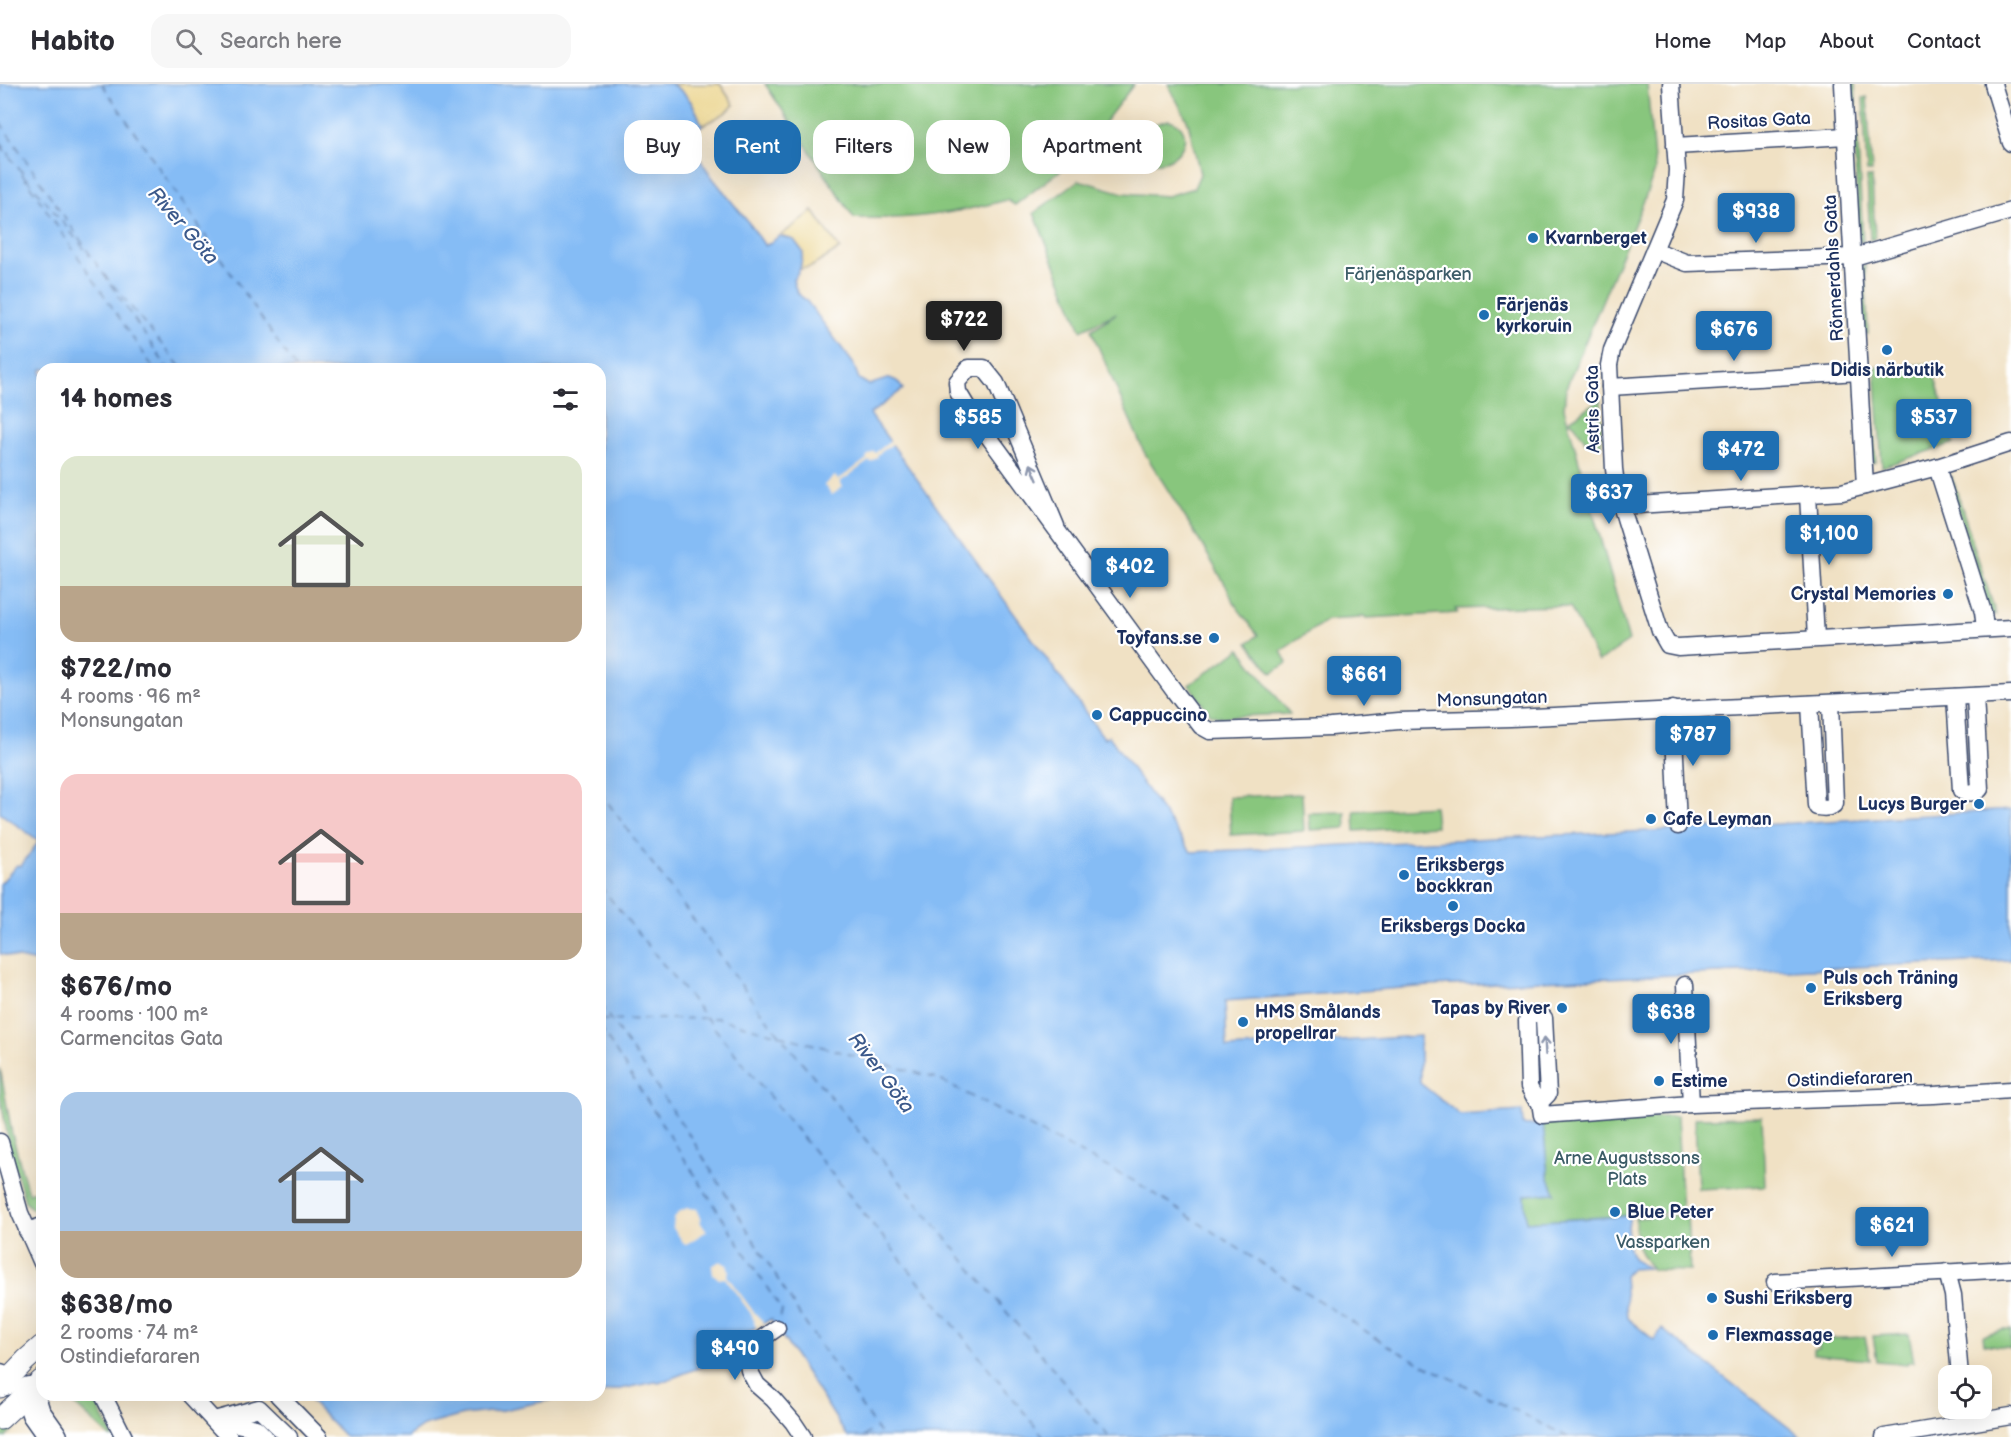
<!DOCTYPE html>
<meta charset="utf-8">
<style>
:root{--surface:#fff;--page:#f7f7f7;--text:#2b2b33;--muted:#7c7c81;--line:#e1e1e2;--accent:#1f6fb2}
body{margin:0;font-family:"Balsamiq Sans",sans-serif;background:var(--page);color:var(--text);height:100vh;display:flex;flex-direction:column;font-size:22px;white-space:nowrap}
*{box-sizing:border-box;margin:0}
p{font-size:20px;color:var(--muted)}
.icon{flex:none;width:33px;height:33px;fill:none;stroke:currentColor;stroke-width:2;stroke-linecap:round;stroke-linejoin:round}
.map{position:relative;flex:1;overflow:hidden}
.sheet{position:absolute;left:36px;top:279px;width:570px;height:1038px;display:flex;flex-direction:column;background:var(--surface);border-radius:18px;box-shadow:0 6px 24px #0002}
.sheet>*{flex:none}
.top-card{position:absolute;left:624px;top:36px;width:570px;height:54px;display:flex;gap:12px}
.tools{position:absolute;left:1938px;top:1281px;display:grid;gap:12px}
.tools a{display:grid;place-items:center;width:54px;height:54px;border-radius:12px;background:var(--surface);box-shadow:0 6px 24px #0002;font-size:30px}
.price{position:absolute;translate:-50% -51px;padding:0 14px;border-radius:6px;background:var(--accent);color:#fff;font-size:20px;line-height:39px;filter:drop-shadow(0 2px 3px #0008)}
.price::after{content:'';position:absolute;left:50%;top:36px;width:18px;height:14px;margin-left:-9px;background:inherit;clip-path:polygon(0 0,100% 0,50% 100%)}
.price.active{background:#222;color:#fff}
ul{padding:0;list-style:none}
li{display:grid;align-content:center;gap:12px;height:318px;padding:0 24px}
li span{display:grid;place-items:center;height:186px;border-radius:18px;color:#555}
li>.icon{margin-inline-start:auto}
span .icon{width:108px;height:108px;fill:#fffc;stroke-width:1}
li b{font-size:26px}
h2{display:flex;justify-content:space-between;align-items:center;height:72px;padding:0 24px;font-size:26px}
.tag{padding:0 21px;border-radius:18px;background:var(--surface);box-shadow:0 6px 24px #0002;font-size:21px;line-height:54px}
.tag.active{background:var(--accent);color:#fff}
header{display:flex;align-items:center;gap:36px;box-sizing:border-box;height:84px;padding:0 30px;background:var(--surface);border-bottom:2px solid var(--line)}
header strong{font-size:28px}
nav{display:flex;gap:33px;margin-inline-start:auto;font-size:21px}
.search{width:420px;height:54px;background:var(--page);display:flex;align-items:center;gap:15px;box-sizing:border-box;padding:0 21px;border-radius:18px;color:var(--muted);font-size:22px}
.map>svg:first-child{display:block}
.green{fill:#88c67d;stroke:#527a6e;stroke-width:1.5}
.sand{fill:#eeda9e;stroke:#84847e;stroke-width:1.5}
.water{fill:#85bcf5;stroke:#5076aa;stroke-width:1.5}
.pier{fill:#f0e1c4}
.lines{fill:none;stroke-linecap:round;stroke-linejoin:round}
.ferry{stroke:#3b598b;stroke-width:1.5;stroke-dasharray:8 6;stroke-linecap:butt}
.minor-casing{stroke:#3b4a6d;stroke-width:19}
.tertiary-casing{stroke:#3b4a6d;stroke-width:23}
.trunk-casing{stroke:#3b4a6d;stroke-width:31}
.minor{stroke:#fff;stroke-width:16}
.tertiary{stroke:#fff;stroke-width:21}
.trunk{stroke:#fff;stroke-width:28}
.oneway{stroke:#8d97ae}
.poi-dot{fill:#1f6fb2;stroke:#fff;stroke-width:2}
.labels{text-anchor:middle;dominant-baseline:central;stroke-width:4.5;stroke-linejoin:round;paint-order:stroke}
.street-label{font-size:18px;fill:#1b2f5e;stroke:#fff}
.poi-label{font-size:18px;font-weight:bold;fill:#1b2f5e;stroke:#fff;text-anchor:start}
.park-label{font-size:18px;fill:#3c5c67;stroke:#fff}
.water-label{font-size:20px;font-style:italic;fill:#3b598b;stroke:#fff}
</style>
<header>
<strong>Habito</strong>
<div class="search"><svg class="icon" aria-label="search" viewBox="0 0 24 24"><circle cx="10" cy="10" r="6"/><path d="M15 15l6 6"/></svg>Search here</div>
<nav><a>Home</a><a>Map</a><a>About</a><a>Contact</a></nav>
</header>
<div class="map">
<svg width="2011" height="1353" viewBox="0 0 2011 1353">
<rect width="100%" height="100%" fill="#fff"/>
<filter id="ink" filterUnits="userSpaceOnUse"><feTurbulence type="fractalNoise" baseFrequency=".0167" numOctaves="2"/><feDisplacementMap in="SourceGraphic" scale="12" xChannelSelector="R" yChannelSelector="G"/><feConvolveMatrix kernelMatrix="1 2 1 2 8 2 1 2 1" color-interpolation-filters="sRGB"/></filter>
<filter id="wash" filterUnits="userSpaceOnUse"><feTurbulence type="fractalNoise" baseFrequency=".008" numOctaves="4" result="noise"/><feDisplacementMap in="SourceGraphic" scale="24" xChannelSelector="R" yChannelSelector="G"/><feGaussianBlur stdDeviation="1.35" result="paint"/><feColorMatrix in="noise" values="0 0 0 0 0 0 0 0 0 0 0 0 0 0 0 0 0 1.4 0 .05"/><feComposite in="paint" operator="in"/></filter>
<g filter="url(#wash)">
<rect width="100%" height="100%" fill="#f0e1c4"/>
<!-- green -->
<g class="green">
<path d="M765 0H1134L1078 73 1015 121 1007 116C954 130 909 136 854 134Z"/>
<polygon points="1168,0 1647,0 1655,87 1643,119 1566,304 1564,324 1629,557 1598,578 1570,523 1563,523 1562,522 1455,525 1458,529 1366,534 1364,532 1360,532 1360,534 1327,536 1281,567 1287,579 1272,589 1248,559 1258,551 1233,518 1228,505 1193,446 1144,368 1091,246 1117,229 1081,246 1034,129 1079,96 1123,109 1167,112 1194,104 1200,90 1188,38"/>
<polygon points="1851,0 1855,0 1863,160 1859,155"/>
<polygon points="1867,13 1872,88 1867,88 1863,14"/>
<path d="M1169 36C1202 44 1178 91 1142 75 1131 53 1147 40 1169 36Z"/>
<polygon points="1867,93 1872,93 1875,154 1870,156"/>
<polygon points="1864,181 1865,181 1868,250 1864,250 1861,185"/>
<polygon points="1931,280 1954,359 1882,383 1875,283"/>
<polygon points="1870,287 1876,377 1873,379 1871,378 1867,291"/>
<polygon points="1600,316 1601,317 1601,361 1587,359 1575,341 1569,336"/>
<polygon points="1952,393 1996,531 1991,530 1948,394"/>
<polygon points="1240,565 1290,630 1218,633 1210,630 1189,601"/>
<polygon points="1302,710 1304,747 1231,751 1229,713"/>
<polygon points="1434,722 1436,742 1355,747 1354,727"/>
<polygon points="1345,728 1346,744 1310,746 1309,729"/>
<polygon points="0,984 12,1050 28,1109 39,1106 42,1112 42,1128 32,1125 25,1117 11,1070 0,1012"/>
<polygon points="1677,1032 1682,1128 1526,1138 1525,1111 1555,1109 1548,1092 1543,1040"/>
<polygon points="1762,1033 1765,1102 1698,1105 1695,1034"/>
<path d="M1687 1131 1690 1187 1653 1186C1636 1167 1636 1159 1635 1134Z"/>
<polygon points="2003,1246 2011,1246 2011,1264 1984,1260 1983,1252"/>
<polygon points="1909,1250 1914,1278 1908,1278 1907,1280 1877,1277 1873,1252"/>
<polygon points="1865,1253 1870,1276 1814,1271 1814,1266 1819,1265 1819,1255"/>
<polygon points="64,1311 92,1311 113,1353 110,1353"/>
<polygon points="24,1322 28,1330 6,1353 0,1353 0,1346"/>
</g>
<!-- sand -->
<g class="sand">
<path d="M671 0H720L734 21 727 28 702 42C696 24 689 10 671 0Z"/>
<polygon points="813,127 840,165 811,183 800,185 803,168 794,156 780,152"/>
</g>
<!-- water -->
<g class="water">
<path d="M0 0H671C689 10 696 24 702 42L685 53 712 93 752 143 765 162 780 152 794 156 803 168 800 185 793 196C796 206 797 211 806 216L853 279 859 295 869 301 890 294 897 297 903 305 870 330 1104 654 1109 652 1191 768 1693 745 2011 726V876L1430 902 1225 917 1227 964 1420 952V999L1460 1031 1522 1027 1523 1041 1543 1040 1548 1092 1555 1109 1525 1111 1526 1138 1630 1132C1627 1145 1625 1167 1636 1177 1639 1180 1645 1182 1649 1184L1631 1185 1624 1191 1627 1234 1654 1256 1662 1245 1801 1353H848L771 1235C756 1244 734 1251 732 1271L659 1299 655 1298 600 1309V285H42V884L41 879 0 870V800L17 781 21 782 39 757 0 729Z"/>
<polygon points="305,1311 588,1311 569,1312 498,1327 463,1331 423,1342 407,1353 345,1353"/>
</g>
<!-- pier -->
<g class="pier">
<polygon points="892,356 894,359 877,371 878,373 871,378 869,377 840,398 843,403 832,411 824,401 835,392 838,396 867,375 866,373 874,367 875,369"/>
<polygon points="687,1124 697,1125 701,1134 700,1138 707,1147 685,1161 673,1144 674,1134 679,1128"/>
<polygon points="720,1177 727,1181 729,1187 727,1192 753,1227 764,1239 756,1244 752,1231 725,1194 719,1195 713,1190 712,1182"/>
</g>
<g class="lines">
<!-- ferry -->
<g class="ferry">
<polyline points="102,0 296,285"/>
<polyline points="0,38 168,285"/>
<polyline points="0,57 10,71"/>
<polyline points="0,61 90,172"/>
<polyline points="22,90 154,285"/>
<polyline points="104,190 182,285"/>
<polyline points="600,708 761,928 1109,1353"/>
<polyline points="600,802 1044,1353"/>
<polyline points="600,920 692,1055 799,1230 882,1353"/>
<polyline points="600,936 717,934 936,994 1136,1098 1393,1265 1568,1353"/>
<polyline points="600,943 782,1227 779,1236"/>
<polyline points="863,1353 875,1345"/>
</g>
</g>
</g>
<g filter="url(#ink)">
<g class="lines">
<defs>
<g id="minor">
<polyline points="1671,0 1677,86 1675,116 1612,266 1609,281 1614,385 1617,408 1660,547 1668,561 1678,563 2011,544"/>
<polyline points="1843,0 1865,402"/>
<polyline points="1993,0 2011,59"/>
<polyline points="1675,62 1846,52"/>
<polyline points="1654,166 1687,179 1854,173 2011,127"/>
<polyline points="1610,303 1859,288"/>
<polyline points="1937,383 1983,528 1985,544"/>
<polyline points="1808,411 1816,554"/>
<polyline points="1621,422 1842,408 1937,383 2011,359"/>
<polyline points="1056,442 996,299 984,284 969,284 957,298 958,308 967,323 1175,608 1201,642 1210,647 1331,643 1399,637 1511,634 2011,610"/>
<path d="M1955 613 1961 706C1966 710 1975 709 1980 705L1975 612"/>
<path d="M1810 620 1816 721 1817 723C1823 724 1832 725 1835 719L1831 619"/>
<polyline points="1673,625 1678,742"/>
<polyline points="1685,901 1691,1020"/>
<path d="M1540 1018 1548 1010 1544 934C1539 929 1535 929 1528 932L1527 937 1529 1003 1535 1014 1540 1018 1542 1031 1691 1020 1934 1011 2011 1006"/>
<polyline points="0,1058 20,1129 42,1179"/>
<polyline points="27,1147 42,1142"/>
<polyline points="1947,1188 1953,1211 1960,1292"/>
<polyline points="1775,1198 2011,1185"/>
<polyline points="777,1244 754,1260 746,1271 749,1286 757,1301 773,1315 793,1338 803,1353"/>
<polyline points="103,1311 124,1353"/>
<polyline points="190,1311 229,1353"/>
<polyline points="278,1311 319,1353"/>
<polyline points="214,1336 259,1324 289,1353"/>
<polyline points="221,1337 256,1344 265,1353"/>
<polyline points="1884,1353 2011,1332"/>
</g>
<g id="tertiary">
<polyline points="0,1303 26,1276 42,1262"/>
<polyline points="0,1335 42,1296"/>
</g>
<g id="trunk">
<polyline points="0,1294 6,1297"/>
<polyline points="29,1307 36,1329 53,1353"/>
</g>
</defs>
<!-- minor casing -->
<use href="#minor" class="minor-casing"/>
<!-- tertiary casing -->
<use href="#tertiary" class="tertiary-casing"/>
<!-- trunk casing -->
<use href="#trunk" class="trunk-casing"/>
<!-- minor -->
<use href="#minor" class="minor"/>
<!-- tertiary -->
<use href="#tertiary" class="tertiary"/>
<!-- trunk -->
<use href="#trunk" class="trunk"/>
</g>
<!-- one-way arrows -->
<defs><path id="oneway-shaft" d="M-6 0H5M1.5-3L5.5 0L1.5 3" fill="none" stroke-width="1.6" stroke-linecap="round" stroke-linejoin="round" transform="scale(1.5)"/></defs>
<g class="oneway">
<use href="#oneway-shaft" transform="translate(1034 388) rotate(-113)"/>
<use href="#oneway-shaft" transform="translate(1545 962) rotate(-93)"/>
</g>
</g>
<!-- markers -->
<g class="poi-dot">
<circle cx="1533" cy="154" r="6"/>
<circle cx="1484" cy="231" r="6"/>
<circle cx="1887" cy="266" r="6"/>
<circle cx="1948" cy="510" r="6"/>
<circle cx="1214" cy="554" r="6"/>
<circle cx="1097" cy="631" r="6"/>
<circle cx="1979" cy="720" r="6"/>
<circle cx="1651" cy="735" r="6"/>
<circle cx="1404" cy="791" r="6"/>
<circle cx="1453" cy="822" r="6"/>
<circle cx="1811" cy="904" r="6"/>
<circle cx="1562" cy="924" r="6"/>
<circle cx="1243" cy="938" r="6"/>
<circle cx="1659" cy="997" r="6"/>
<circle cx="1615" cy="1128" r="6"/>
<circle cx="1712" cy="1214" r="6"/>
<circle cx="1713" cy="1251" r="6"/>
</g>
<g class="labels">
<!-- street labels -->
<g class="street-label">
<text transform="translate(1759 37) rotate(-3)">Rositas Gata</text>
<text transform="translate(1834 184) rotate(-93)">Rönnerdahls Gata</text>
<text transform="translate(1593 325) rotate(-91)">Astris Gata</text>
<text transform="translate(1492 615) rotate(-2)">Monsungatan</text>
<text transform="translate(1850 995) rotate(-2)">Ostindiefararen</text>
</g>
<!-- poi labels -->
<g class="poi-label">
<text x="1545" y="154">Kvarnberget</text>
<text x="1496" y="221">Färjenäs<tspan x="1496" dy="21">kyrkoruin</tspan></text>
<text x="1887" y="286" text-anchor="middle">Didis närbutik</text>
<text x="1936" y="510" text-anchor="end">Crystal Memories</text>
<text x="1202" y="554" text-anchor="end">Toyfans.se</text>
<text x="1109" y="631">Cappuccino</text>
<text x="1967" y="720" text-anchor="end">Lucys Burger</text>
<text x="1663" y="735">Cafe Leyman</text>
<text x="1416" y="781">Eriksbergs<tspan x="1416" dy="21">bockkran</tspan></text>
<text x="1453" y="842" text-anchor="middle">Eriksbergs Docka</text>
<text x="1823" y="894">Puls och Träning<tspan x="1823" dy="21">Eriksberg</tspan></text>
<text x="1550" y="924" text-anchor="end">Tapas by River</text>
<text x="1255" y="928">HMS Smålands<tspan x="1255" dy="21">propellrar</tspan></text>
<text x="1671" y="997">Estime</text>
<text x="1627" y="1128">Blue Peter</text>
<text x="1724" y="1214">Sushi Eriksberg</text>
<text x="1725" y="1251">Flexmassage</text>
</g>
<!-- park labels -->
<g class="park-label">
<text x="1408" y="190">Färjenäsparken</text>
<text x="1627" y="1074">Arne Augustssons<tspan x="1627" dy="21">Plats</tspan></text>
<text x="1663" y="1158">Vassparken</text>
</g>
<!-- water labels -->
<g class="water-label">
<text transform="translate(183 142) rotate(49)">River Göta</text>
<text transform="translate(881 989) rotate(53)">River Göta</text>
</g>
</g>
</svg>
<div class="tools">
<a><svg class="icon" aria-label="locate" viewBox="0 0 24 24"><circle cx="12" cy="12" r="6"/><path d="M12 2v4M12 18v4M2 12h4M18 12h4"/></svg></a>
</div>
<b class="price" style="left:1756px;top:160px">$938</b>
<b class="price active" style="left:964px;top:268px">$722</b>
<b class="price" style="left:1734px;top:278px">$676</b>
<b class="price" style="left:978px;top:366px">$585</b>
<b class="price" style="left:1934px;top:366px">$537</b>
<b class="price" style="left:1741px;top:398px">$472</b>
<b class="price" style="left:1609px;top:441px">$637</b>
<b class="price" style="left:1829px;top:482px">$1,100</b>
<b class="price" style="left:1130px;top:515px">$402</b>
<b class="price" style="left:1364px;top:623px">$661</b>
<b class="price" style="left:1693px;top:683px">$787</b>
<b class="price" style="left:1671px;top:961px">$638</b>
<b class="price" style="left:1892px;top:1174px">$621</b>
<b class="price" style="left:735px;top:1297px">$490</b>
<div class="top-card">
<a class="tag">Buy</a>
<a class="tag active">Rent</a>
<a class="tag">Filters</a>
<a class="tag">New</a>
<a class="tag">Apartment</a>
</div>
<section class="sheet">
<h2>14 homes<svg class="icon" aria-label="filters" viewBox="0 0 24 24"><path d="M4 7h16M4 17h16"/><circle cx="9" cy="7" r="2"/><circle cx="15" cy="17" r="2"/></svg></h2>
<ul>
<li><span style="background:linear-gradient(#dfe7d0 70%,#b9a48a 0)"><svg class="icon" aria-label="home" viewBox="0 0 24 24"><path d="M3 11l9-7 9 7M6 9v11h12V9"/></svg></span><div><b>$722/mo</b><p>4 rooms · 96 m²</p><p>Monsungatan</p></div></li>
<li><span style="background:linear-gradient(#f6c9c9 75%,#b9a48a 0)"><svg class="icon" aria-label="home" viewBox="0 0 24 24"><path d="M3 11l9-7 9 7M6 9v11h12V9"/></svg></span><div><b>$676/mo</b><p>4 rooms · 100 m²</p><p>Carmencitas Gata</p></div></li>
<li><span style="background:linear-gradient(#a9c7e8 75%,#b9a48a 0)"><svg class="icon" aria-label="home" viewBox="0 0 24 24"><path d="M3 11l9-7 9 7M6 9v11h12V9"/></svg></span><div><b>$638/mo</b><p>2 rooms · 74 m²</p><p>Ostindiefararen</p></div></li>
</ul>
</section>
</div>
